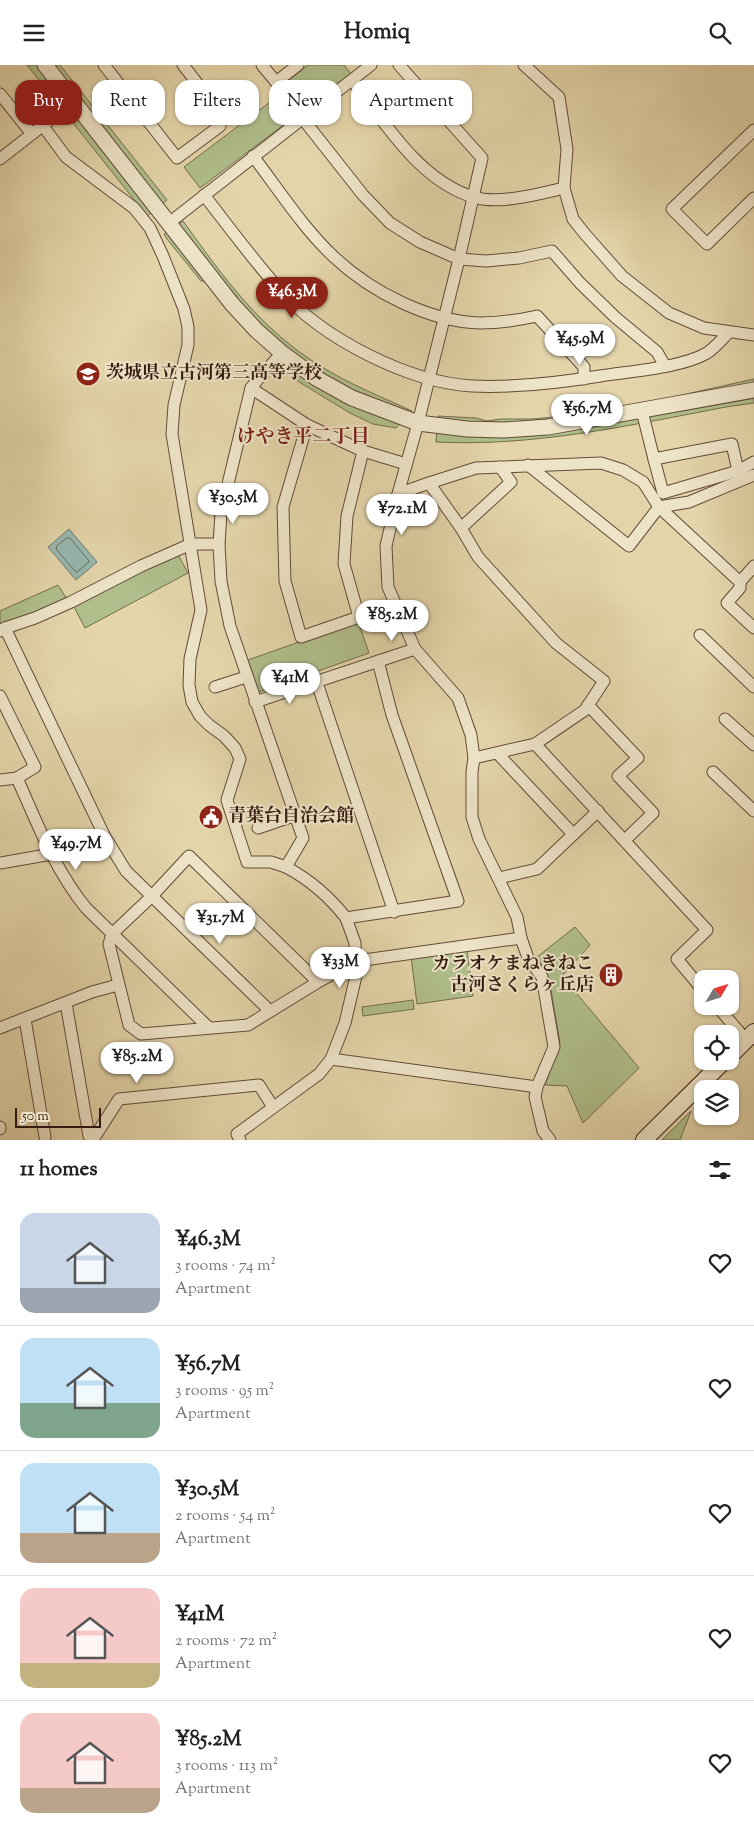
<!DOCTYPE html>
<meta charset="utf-8">
<style>
:root{--surface:#fff;--page:#f6f6f6;--text:#222;--muted:#767676;--line:#e0e0e0;--accent:#8f2418}
body{margin:0;font-family:"Sorts Mill Goudy","Noto Serif JP",serif;background:var(--page);color:var(--text);height:100vh;display:flex;flex-direction:column;font-size:19px;white-space:nowrap}
*{box-sizing:border-box;margin:0}
p{font-size:16px;color:var(--muted)}
.icon{flex:none;width:28px;height:28px;fill:none;stroke:currentColor;stroke-width:2;stroke-linecap:round;stroke-linejoin:round}
.map{position:relative;height:1075px;overflow:hidden}
.panel{display:flex;flex-direction:column;background:var(--surface);flex:1}
.panel>*{flex:none}
.top-card{position:absolute;left:15px;top:15px;width:500px;height:45px;display:flex;gap:10px}
.needle{width:32px;rotate:52deg}
.fabs{position:absolute;left:694px;top:905px;display:grid;gap:10px}
.fabs a{display:grid;place-items:center;width:45px;height:45px;border-radius:10px;background:var(--surface);box-shadow:0 1px 4px #0004;font-size:25px}
.scale{position:absolute;left:15px;bottom:12px;width:86px;box-sizing:border-box;padding-left:5px;border:2px solid #371c12;border-top:0;font-size:14px;line-height:18px;white-space:nowrap;color:#371c12;-webkit-text-stroke:4px #ede3c7;paint-order:stroke}
.price{position:absolute;translate:-50% -42px;padding:0 11px;border-radius:18px;background:#fff;color:#222;font-size:16px;line-height:32px;filter:drop-shadow(0 1px 2px #0008)}
.price::after{content:'';position:absolute;left:50%;top:30px;width:15px;height:11px;margin-left:-8px;background:inherit;clip-path:polygon(0 0,100% 0,50% 100%)}
.price.current{background:var(--accent);color:#fff}
ul{padding:0;list-style:none}
li{display:flex;align-items:center;gap:15px;height:125px;padding:0 20px}
li+li{border-top:1px solid var(--line)}
li span{display:grid;place-items:center;flex:none;width:140px;height:100px;border-radius:15px;color:#555}
li>.icon{margin-inline-start:auto}
span .icon{width:60px;height:60px;fill:#fffc;stroke-width:1}
li b{font-size:21px}
h2{display:flex;justify-content:space-between;align-items:center;height:60px;padding:0 20px;font-size:21px}
.chip{padding:0 18px;border-radius:15px;background:var(--surface);box-shadow:0 1px 4px #0004;font-size:18px;line-height:45px}
.chip.current{background:var(--accent);color:#fff}
header{display:flex;justify-content:space-between;align-items:center;height:65px;padding:0 20px;background:var(--surface);font-size:22px;font-weight:700}
.map>svg:first-child{display:block}
.green{fill:#afbe8b;stroke:#736d4e}
.water{fill:#96b7ae;stroke:#707970}
.lines{fill:none;stroke-linecap:round;stroke-linejoin:round}
.shore{stroke:#666a60;stroke-width:1}
.minor-casing{stroke:#624a38;stroke-width:13}
.tertiary-casing{stroke:#624a38;stroke-width:17}
.secondary-casing{stroke:#371c12;stroke-width:18}
.minor{stroke:#ede3c7;stroke-width:11}
.tertiary{stroke:#ede3c7;stroke-width:15}
.secondary{stroke:#ede3c7;stroke-width:16}
.labels{text-anchor:middle;dominant-baseline:central;stroke-width:4;stroke-linejoin:round;paint-order:stroke}
.poi-label{font-size:18px;font-weight:bold;fill:#371c12;stroke:#ede3c7;text-anchor:start}
.neighbourhood-label{font-size:19px;font-weight:bold;fill:#7a1f14;stroke:#ede3c7}
</style>
<header><svg class="icon" aria-label="menu" viewBox="0 0 24 24"><path d="M4 6h16M4 12h16M4 18h16"/></svg>Homiq<svg class="icon" aria-label="search" viewBox="0 0 24 24"><circle cx="10" cy="10" r="6"/><path d="M15 15l6 6"/></svg></header>
<div class="map">
<svg width="754" height="1075" viewBox="0 0 754 1075">
<rect width="100%" height="100%" fill="#e3d4a9"/>
<filter id="stains"><feTurbulence type="fractalNoise" baseFrequency=".004" numOctaves="4"/><feColorMatrix values="0 0 0 0 .2 0 0 0 0 .09 0 0 0 0 .02 0 0 0 .5 -.17"/></filter>
<radialGradient id="worn" r=".72"><stop offset=".6" stop-color="#630" stop-opacity="0"/><stop offset="1" stop-color="#630" stop-opacity=".3"/></radialGradient>
<!-- green -->
<g class="green">
<polygon points="27,0 60,0 167,135 147,151"/>
<polygon points="308,0 344,0 351,9 200,123 184,102 282,28 278,23"/>
<path d="M183 156C224 213 261 265 322 302 351 320 382 332 412 346L396 363 373 359 350 348 299 317 280 303 279 279 220 218 201 216 167 174 164 169Z"/>
<path d="M754 314V338L726 342C631 360 534 382 436 377L438 351 476 353 487 356 501 354H533L582 349 673 332Z"/>
<polygon points="177,488 188,508 85,563 74,542"/>
<polygon points="58,520 67,534 0,561 0,546"/>
<polygon points="358,556 369,588 259,627 248,595"/>
<polygon points="575,862 590,880 562,911 639,1003 583,1058 567,1021 545,1020 560,978 549,913 537,892"/>
<polygon points="467,885 473,931 417,939 411,892"/>
<polygon points="413,935 414,944 363,951 362,942"/>
<polygon points="691,1046 680,1075 662,1075"/>
</g>
<!-- water -->
<polygon class="water" points="69,464 97,497 76,515 48,482"/>
<g class="lines">
<!-- shore -->
<polygon class="shore" points="67,473 70,473 89,496 88,498 77,507 75,506 56,484 57,481"/>
<defs>
<g id="minor">
<polyline points="104,0 177,93 220,61 221,49 183,0"/>
<polyline points="262,0 276,17 298,0"/>
<polyline points="399,0 482,93 459,194 418,358 398,429 386,481 388,522 415,584 458,633 471,670 474,693 472,707 472,752 479,774 517,852 521,873 528,893 542,912 554,982 537,1022 535,1032 543,1066 550,1075"/>
<polyline points="524,0 559,32 567,84 564,123"/>
<path d="M352 15C385 58 419 115 473 132 499 140 538 129 564 123L573 154 584 168 622 211 669 248 704 263 754 270"/>
<polyline points="0,29 32,69"/>
<polyline points="303,54 363,130 390,158 420,177 459,194 486,196 519,193 552,186 580,218 615,252 657,287 665,301"/>
<polyline points="43,61 66,92 134,143 150,163 163,191 184,244 188,262 188,280 174,340 172,369 201,545 190,594 189,620 192,637 200,651 209,660 224,671 235,683 240,694 227,735 247,797 271,797 286,802"/>
<polyline points="754,65 672,144 707,179 754,133"/>
<path d="M253 91C279 125 303 163 334 192 371 227 430 257 481 258 500 258 519 255 537 251L584 302V314"/>
<polyline points="0,94 73,37"/>
<path d="M204 130C229 162 253 195 280 225 322 273 407 317 472 321 515 323 558 318 600 311 631 306 681 303 707 288 715 283 722 274 729 267"/>
<polyline points="169,158 371,0"/>
<path d="M282 288 258 314 251 323 221 448 219 479 221 516 230 561 303 773 286 802C310 815 329 831 346 853L458 836 392 650 378 596"/>
<polyline points="251,323 307,360 363,386 406,399"/>
<polyline points="642,346 654,394 732,379 738,406"/>
<polyline points="307,360 283,442 285,516 301,572 359,552 344,499 347,451 363,386"/>
<polyline points="654,394 663,428 738,406 754,397"/>
<polyline points="528,400 629,481 659,442 689,437 754,410"/>
<polyline points="398,429 429,418"/>
<polyline points="461,463 511,417 500,402"/>
<polyline points="740,517 754,501"/>
<polyline points="5,563 35,553 71,537 141,501 191,479 219,479"/>
<polyline points="0,566 5,563 105,772 126,806 270,946"/>
<polyline points="700,570 754,622"/>
<polyline points="317,618 394,847"/>
<polyline points="215,622 246,612"/>
<path d="M0 631 35 702 17 713C37 758 55 805 86 843L208 962"/>
<polyline points="255,637 415,584"/>
<polyline points="588,640 638,693 618,711 653,748 625,775"/>
<polyline points="725,654 754,680"/>
<polyline points="535,679 707,865 677,894 702,924"/>
<polyline points="498,689 573,769"/>
<polyline points="474,693 535,679 585,645 604,616 556,578 478,492 461,463 429,418 476,403 601,398 623,405 643,417 659,442 740,517 740,523 727,538 754,563"/>
<polyline points="713,707 754,746"/>
<polyline points="0,715 17,713"/>
<polyline points="258,763 296,750"/>
<polyline points="0,798 52,789"/>
<polyline points="499,813 537,804 598,746"/>
<polyline points="318,917 189,791 151,832 112,869 109,879 129,960 141,969 248,960 318,917 357,896 521,873"/>
<polyline points="66,938 89,1071 94,1073 119,1034 259,1020 273,1042"/>
<polyline points="717,941 746,975"/>
<polyline points="25,954 45,1072"/>
<polyline points="0,963 92,927 118,920"/>
<polyline points="331,994 537,1022"/>
<polyline points="0,1062 0,1064"/>
<polyline points="240,1075 237,1069 319,1009 331,994 345,958 356,911 355,878 346,853"/>
</g>
<polyline id="tertiary" points="45,0 232,239 256,265 282,288 316,313 352,333 418,358 467,364 504,365 548,362 754,325"/>
<g id="secondary">
<polyline points="730,991 754,967"/>
<polyline points="644,1075 724,996"/>
</g>
</defs>
<!-- minor casing -->
<use href="#minor" class="minor-casing"/>
<!-- tertiary casing -->
<use href="#tertiary" class="tertiary-casing"/>
<!-- secondary casing -->
<use href="#secondary" class="secondary-casing"/>
<!-- minor -->
<use href="#minor" class="minor"/>
<!-- tertiary -->
<use href="#tertiary" class="tertiary"/>
<!-- secondary -->
<use href="#secondary" class="secondary"/>
</g>
<!-- icons -->
<defs>
<symbol id="school-disc" viewBox="-11 -11 22 22"><circle r="9.5" fill="#8f2418" stroke="#ede3c7"/><path d="M0-5L7-2L0 1L-7-2ZM-4 1L0 2.5L4 1V4Q0 6-4 4Z" fill="#fff"/></symbol>
<symbol id="civic-disc" viewBox="-11 -11 22 22"><circle r="9.5" fill="#8f2418" stroke="#ede3c7"/><path d="M-.6-6.5H3V-4.5H.6V-3L4-1V1h2V6H-6V1h2V-1L-.6-3ZM-1.2 2.5V6h2.4V2.5Z" fill="#fff"/></symbol>
<symbol id="building-disc" viewBox="-11 -11 22 22"><circle r="9.5" fill="#8f2418" stroke="#ede3c7"/><path d="M-4-6H4V6H1V3H-1V6H-4ZM-2.5-4.3h1.7v1.8h-1.7ZM.8-4.3h1.7v1.8H.8ZM-2.5-1h1.7V.8h-1.7ZM.8-1h1.7V.8H.8Z" fill="#fff"/></symbol>
</defs>
<g fill-rule="evenodd">
<use href="#school-disc" x="74" y="295" width="28" height="28"/>
<use href="#civic-disc" x="197" y="738" width="28" height="28"/>
<use href="#building-disc" x="597" y="896" width="28" height="28"/>
</g>
<g class="labels">
<!-- poi labels -->
<g class="poi-label">
<text x="106" y="309">茨城県立古河第三高等学校</text>
<text x="228" y="752">青葉台自治会館</text>
<text x="594" y="900" text-anchor="end">カラオケまねきねこ<tspan x="594" dy="21">古河さくらヶ丘店</tspan></text>
</g>
<!-- neighbourhood labels -->
<g class="neighbourhood-label">
<text x="303" y="372">けやき平二丁目</text>
</g>
</g>
<rect width="100%" height="100%" filter="url(#stains)"/>
<rect width="100%" height="100%" fill="url(#worn)"/>
</svg>
<div class="fabs">
<a><svg class="needle" viewBox="-14 -14 28 28"><path d="M0-13l5 13h-10z" fill="#e53935"/><path d="M0 13l5-13h-10z" fill="#767676"/></svg></a>
<a><svg class="icon" aria-label="locate" viewBox="0 0 24 24"><circle cx="12" cy="12" r="6"/><path d="M12 2v4M12 18v4M2 12h4M18 12h4"/></svg></a>
<a><svg class="icon" aria-label="layers" viewBox="0 0 24 24"><path d="M12 4l9 5-9 5-9-5zM3 14l9 5 9-5"/></svg></a>
</div>
<div class="scale">50 m</div>
<b class="price current" style="left:292px;top:254px">¥46.3M</b>
<b class="price" style="left:580px;top:301px">¥45.9M</b>
<b class="price" style="left:587px;top:371px">¥56.7M</b>
<b class="price" style="left:233px;top:460px">¥30.5M</b>
<b class="price" style="left:402px;top:471px">¥72.1M</b>
<b class="price" style="left:392px;top:577px">¥85.2M</b>
<b class="price" style="left:290px;top:640px">¥41M</b>
<b class="price" style="left:76px;top:806px">¥49.7M</b>
<b class="price" style="left:220px;top:880px">¥31.7M</b>
<b class="price" style="left:340px;top:924px">¥33M</b>
<b class="price" style="left:137px;top:1019px">¥85.2M</b>
<div class="top-card">
<a class="chip current">Buy</a>
<a class="chip">Rent</a>
<a class="chip">Filters</a>
<a class="chip">New</a>
<a class="chip">Apartment</a>
</div>
</div>
<section class="panel">
<h2>11 homes<svg class="icon" aria-label="filters" viewBox="0 0 24 24"><path d="M4 7h16M4 17h16"/><circle cx="9" cy="7" r="2"/><circle cx="15" cy="17" r="2"/></svg></h2>
<ul>
<li><span style="background:linear-gradient(#c9d6e8 75%,#9aa5b1 0)"><svg class="icon" aria-label="home" viewBox="0 0 24 24"><path d="M3 11l9-7 9 7M6 9v11h12V9"/></svg></span><div><b>¥46.3M</b><p>3 rooms · 74 m²</p><p>Apartment</p></div><svg class="icon" aria-label="heart" viewBox="0 0 24 24"><path d="M12 20l-8-8c-3-5 5-10 8-4 3-6 11-1 8 4z"/></svg></li>
<li><span style="background:linear-gradient(#bfe0f5 65%,#7fa58c 0)"><svg class="icon" aria-label="home" viewBox="0 0 24 24"><path d="M3 11l9-7 9 7M6 9v11h12V9"/></svg></span><div><b>¥56.7M</b><p>3 rooms · 95 m²</p><p>Apartment</p></div><svg class="icon" aria-label="heart" viewBox="0 0 24 24"><path d="M12 20l-8-8c-3-5 5-10 8-4 3-6 11-1 8 4z"/></svg></li>
<li><span style="background:linear-gradient(#bfe0f5 70%,#b9a48a 0)"><svg class="icon" aria-label="home" viewBox="0 0 24 24"><path d="M3 11l9-7 9 7M6 9v11h12V9"/></svg></span><div><b>¥30.5M</b><p>2 rooms · 54 m²</p><p>Apartment</p></div><svg class="icon" aria-label="heart" viewBox="0 0 24 24"><path d="M12 20l-8-8c-3-5 5-10 8-4 3-6 11-1 8 4z"/></svg></li>
<li><span style="background:linear-gradient(#f6c9c9 75%,#c2b280 0)"><svg class="icon" aria-label="home" viewBox="0 0 24 24"><path d="M3 11l9-7 9 7M6 9v11h12V9"/></svg></span><div><b>¥41M</b><p>2 rooms · 72 m²</p><p>Apartment</p></div><svg class="icon" aria-label="heart" viewBox="0 0 24 24"><path d="M12 20l-8-8c-3-5 5-10 8-4 3-6 11-1 8 4z"/></svg></li>
<li><span style="background:linear-gradient(#f6c9c9 75%,#b9a48a 0)"><svg class="icon" aria-label="home" viewBox="0 0 24 24"><path d="M3 11l9-7 9 7M6 9v11h12V9"/></svg></span><div><b>¥85.2M</b><p>3 rooms · 113 m²</p><p>Apartment</p></div><svg class="icon" aria-label="heart" viewBox="0 0 24 24"><path d="M12 20l-8-8c-3-5 5-10 8-4 3-6 11-1 8 4z"/></svg></li>
</ul>
</section>
